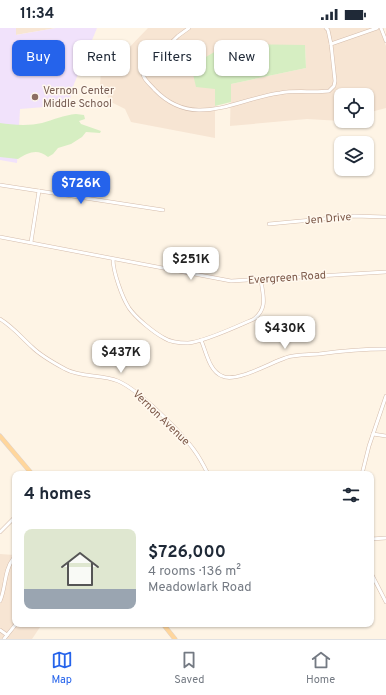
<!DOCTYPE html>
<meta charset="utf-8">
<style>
:root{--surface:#fff;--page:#f2f2f3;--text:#1f2937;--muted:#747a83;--line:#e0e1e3;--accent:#2563eb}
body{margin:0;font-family:Overpass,sans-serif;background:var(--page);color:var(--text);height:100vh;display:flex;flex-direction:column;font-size:15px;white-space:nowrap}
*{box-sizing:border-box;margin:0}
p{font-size:13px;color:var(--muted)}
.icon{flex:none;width:22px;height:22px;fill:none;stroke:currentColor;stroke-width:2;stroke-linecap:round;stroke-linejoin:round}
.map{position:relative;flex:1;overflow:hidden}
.details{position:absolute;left:12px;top:443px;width:362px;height:156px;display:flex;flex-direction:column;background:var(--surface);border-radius:8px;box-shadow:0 1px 3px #0004}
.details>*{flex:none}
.banner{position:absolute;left:12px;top:12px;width:362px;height:36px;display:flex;gap:8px}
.controls{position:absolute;left:334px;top:60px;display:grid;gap:8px}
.controls a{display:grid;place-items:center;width:40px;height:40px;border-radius:8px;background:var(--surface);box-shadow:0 1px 3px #0004;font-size:20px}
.price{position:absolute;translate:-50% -34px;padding:0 9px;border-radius:8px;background:#fff;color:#222;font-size:13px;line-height:26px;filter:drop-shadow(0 1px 2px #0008)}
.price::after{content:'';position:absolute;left:50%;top:24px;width:12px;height:9px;margin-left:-6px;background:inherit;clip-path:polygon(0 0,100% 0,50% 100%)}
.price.active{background:var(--accent);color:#fff}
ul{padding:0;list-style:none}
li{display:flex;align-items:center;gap:12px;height:100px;padding:0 12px}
li span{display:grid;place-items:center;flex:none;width:112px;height:80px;border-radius:8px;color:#555}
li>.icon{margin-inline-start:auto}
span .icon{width:48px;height:48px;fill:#fffc;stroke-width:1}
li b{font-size:17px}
h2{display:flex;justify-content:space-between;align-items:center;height:48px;padding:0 12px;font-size:17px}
.pill{padding:0 14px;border-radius:8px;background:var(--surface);box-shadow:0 1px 3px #0004;font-size:14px;line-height:36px}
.pill.active{background:var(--accent);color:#fff}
.status{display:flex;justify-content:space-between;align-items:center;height:28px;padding:0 20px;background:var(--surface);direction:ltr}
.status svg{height:11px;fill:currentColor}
.dock{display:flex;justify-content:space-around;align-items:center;height:56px;border-top:1px solid var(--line);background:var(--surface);font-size:11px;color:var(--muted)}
.dock a{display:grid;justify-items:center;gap:2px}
.dock .active{color:var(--accent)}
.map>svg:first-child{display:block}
.residential{fill:#f7e5d3}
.education{fill:#f1e2fb}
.green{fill:#d6eec2}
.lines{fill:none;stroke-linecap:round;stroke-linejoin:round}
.minor-casing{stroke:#d4bcac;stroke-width:4}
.major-casing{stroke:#ddd3cf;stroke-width:5}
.minor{stroke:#fff;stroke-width:3}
.major{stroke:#ffd69c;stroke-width:4}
.education-dot{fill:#8d6e63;stroke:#fff8ee;stroke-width:1.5}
.labels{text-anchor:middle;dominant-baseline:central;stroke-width:3;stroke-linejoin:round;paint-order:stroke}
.education-label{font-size:11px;fill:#785e54;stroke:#fff8ee;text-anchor:start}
.street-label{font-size:11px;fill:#7b5747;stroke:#fff8ee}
</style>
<div class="status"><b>11:34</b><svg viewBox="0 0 49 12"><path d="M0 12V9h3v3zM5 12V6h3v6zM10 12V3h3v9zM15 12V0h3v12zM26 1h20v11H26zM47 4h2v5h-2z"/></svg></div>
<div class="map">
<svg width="386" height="611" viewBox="0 0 386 611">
<rect width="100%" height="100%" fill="#fef4e5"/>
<!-- residential -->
<g class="residential">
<polygon points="16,0 56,0 15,7"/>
<polygon points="148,0 379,0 386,18 386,80 367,85 367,67 341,67 341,93 307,91 230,98 231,56 306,40 305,17 215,61 215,110 131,94 125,81 111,74 100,56 102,31 113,24 121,28"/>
<polygon points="0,526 15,527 15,596 42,596 32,611 0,611"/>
</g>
<!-- education -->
<polygon class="education" points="0,0 16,0 16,7 56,0 97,0 72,61 69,77 20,81 17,135 0,132"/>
<!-- green -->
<g class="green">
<polygon points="228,16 305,17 306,40 231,56 231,74 215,78 215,61 196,59 192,42 199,33"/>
<path d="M76 86 84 87 85 91 79 93 81 96 101 103 100 105 86 104 82 109 71 116 58 120 53 126 48 129C37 120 28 125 18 131L0 129V95C12 97 30 98 42 95 53 92 64 87 76 86Z"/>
</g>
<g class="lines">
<defs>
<g id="minor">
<path d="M189 0 178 8 143 42C141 50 150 56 155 62 194 102 235 71 280 65 296 62 313 65 329 63L334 58 335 53 331 16 377 0"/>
<polyline points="326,0 328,2 331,16"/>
<polyline points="381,0 386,13"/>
<polyline points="0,157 163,182"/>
<polyline points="269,196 354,188 386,189"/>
<polyline points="0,209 231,253 386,244"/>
<polyline points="31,214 39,163"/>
<path d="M113 231C113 244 122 269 129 280 136 290 153 304 164 310 170 314 181 315 188 315 204 314 238 298 254 291 268 280 263 268 261 252"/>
<path d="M0 291C13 299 21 309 32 319 41 328 54 335 65 341 81 350 101 346 118 353 139 362 181 404 194 422 200 430 204 438 208 446"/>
<path d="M201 312C206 323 209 343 222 348 236 355 270 335 285 330 295 326 308 327 319 326 341 323 363 321 386 321"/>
<polyline points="373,406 386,408"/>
<polyline points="362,446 369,418 386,368"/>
<polyline points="0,504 15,489"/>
<polyline points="371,511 386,510"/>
<polyline points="371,545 386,574"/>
<path d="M0 573C6 560 4 542 13 531H15"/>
<polyline points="0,602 7,607"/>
<polyline points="4,611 16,596"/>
</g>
<g id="major">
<polyline points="0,408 32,446"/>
<polyline points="163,596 175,611"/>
</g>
</defs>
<!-- minor casing -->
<use href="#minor" class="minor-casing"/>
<!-- major casing -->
<use href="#major" class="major-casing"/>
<!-- minor -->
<use href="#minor" class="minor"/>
<!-- major -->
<use href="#major" class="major"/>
</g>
<!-- markers -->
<circle class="education-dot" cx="35" cy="69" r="4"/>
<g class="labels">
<!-- education labels -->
<g class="education-label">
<text x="43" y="63">Vernon Center<tspan x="43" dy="13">Middle School</tspan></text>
</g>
<!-- street labels -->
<g class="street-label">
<text transform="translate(328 191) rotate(-5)">Jen Drive</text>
<text transform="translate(287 250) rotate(-4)">Evergreen Road</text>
<text transform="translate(161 390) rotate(44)">Vernon Avenue</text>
</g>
</g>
</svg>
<div class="controls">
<a><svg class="icon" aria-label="locate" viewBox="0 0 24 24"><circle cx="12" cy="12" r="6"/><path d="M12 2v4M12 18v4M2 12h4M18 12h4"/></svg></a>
<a><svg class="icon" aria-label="layers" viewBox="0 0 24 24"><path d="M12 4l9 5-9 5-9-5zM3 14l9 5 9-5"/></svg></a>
</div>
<b class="price active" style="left:81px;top:177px">$726K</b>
<b class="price" style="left:191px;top:253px">$251K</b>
<b class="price" style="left:285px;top:322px">$430K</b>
<b class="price" style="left:121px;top:346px">$437K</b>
<div class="banner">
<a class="pill active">Buy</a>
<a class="pill">Rent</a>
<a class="pill">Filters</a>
<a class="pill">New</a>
</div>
<section class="details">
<h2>4 homes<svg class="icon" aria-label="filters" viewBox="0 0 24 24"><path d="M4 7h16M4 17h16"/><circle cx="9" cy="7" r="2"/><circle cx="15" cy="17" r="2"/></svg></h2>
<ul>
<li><span style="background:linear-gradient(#dfe7d0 75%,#9aa5b1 0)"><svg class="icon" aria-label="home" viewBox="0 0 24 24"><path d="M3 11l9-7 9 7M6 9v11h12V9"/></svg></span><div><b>$726,000</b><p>4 rooms · 136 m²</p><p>Meadowlark Road</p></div></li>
</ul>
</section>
</div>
<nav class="dock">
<a class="active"><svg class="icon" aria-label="map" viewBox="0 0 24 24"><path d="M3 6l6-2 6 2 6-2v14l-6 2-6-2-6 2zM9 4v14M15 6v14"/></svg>Map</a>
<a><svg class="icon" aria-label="saved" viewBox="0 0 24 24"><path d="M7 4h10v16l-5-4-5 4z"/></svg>Saved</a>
<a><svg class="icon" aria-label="home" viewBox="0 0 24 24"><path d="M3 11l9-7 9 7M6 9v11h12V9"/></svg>Home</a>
</nav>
